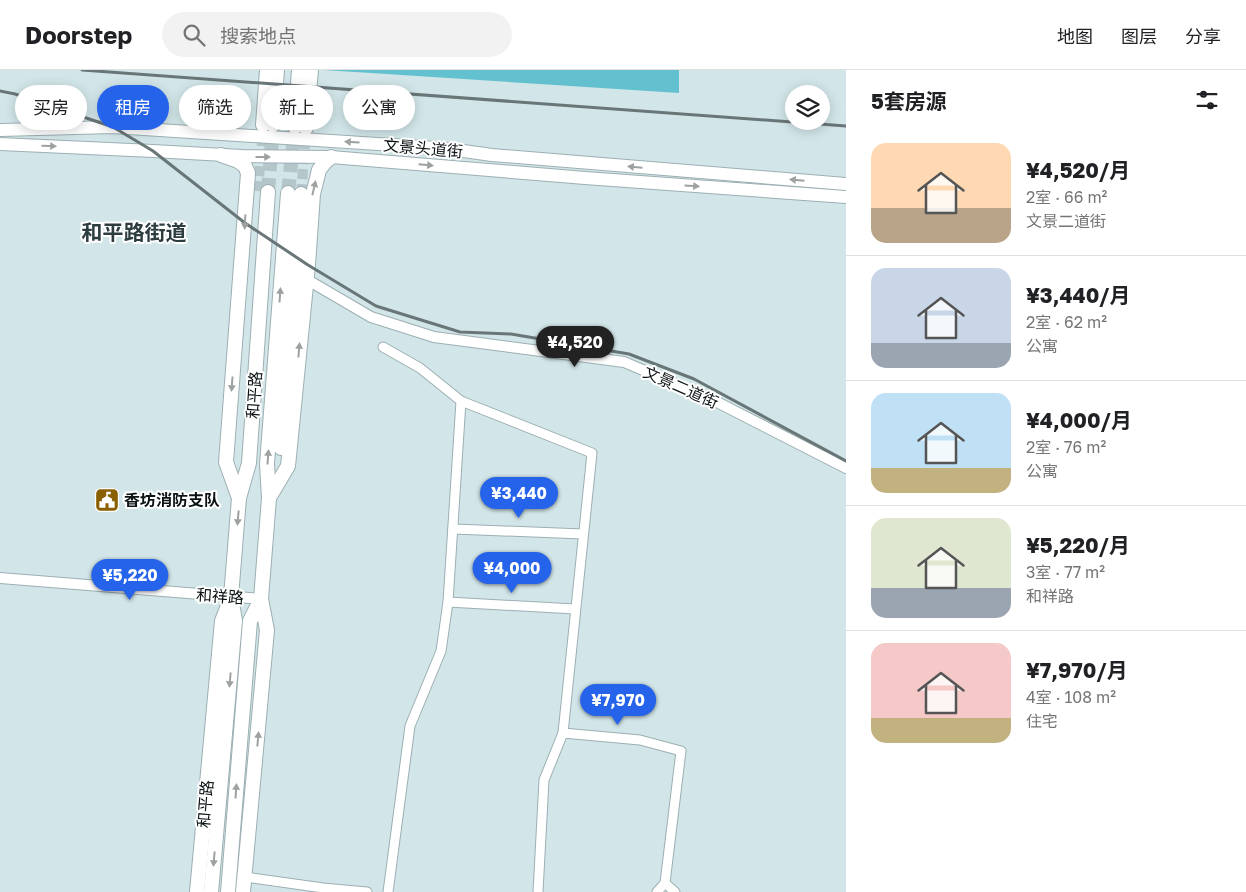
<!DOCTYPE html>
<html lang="zh">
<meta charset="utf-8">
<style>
:root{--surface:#fff;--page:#f2f2f2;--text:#202124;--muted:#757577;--line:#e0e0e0;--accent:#2563eb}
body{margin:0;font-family:"Golos Text","Noto Sans SC",sans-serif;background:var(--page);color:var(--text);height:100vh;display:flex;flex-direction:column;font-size:19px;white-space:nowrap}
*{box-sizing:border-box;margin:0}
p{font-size:16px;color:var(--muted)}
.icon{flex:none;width:28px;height:28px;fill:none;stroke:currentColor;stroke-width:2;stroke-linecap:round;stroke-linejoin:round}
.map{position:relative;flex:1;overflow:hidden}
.side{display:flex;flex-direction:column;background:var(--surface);width:400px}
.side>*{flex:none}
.hud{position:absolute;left:15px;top:15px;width:475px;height:45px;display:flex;gap:10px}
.controls{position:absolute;left:785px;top:15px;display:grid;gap:10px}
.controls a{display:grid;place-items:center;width:45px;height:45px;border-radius:50%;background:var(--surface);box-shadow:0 2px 12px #0003;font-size:25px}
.price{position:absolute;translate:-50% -42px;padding:0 11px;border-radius:18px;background:var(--accent);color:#fff;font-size:16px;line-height:32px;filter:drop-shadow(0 1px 2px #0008)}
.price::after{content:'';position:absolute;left:50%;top:30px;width:15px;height:11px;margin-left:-8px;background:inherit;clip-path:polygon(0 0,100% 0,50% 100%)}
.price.current{background:#222;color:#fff}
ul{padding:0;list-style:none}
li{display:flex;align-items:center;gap:15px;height:125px;padding:0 25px}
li+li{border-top:1px solid var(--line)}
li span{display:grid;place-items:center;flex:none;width:140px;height:100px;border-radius:15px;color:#555}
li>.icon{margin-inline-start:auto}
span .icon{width:60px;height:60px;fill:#fffc;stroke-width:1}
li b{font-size:21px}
h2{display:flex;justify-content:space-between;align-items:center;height:60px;padding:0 25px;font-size:21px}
.pill{padding:0 18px;border-radius:22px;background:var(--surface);box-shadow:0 2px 12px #0003;font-size:18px;line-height:45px}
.pill.current{background:var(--accent);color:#fff}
header{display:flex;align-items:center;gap:30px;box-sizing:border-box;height:70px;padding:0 25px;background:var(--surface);border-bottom:1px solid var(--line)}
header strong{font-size:24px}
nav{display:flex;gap:28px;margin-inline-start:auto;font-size:18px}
.search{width:350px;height:45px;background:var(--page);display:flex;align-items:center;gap:12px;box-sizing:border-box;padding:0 18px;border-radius:28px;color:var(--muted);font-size:19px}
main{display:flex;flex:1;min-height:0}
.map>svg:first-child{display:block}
.green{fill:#63c1cf}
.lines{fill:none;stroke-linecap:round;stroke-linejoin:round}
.tertiary-tunnel{stroke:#b4c6c9;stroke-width:10;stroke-dasharray:10 5;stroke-linecap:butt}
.primary-tunnel{stroke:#b4c6c9;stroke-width:14;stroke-dasharray:14 7;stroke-linecap:butt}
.minor-casing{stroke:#9cafb2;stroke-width:11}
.tertiary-casing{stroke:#9cafb2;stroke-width:12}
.secondary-casing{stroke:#9cafb2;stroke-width:14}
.primary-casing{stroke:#9cafb2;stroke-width:16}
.minor{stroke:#fff;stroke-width:9}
.tertiary{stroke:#fff;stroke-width:10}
.secondary{stroke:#fff;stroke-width:12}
.primary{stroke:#fff;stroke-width:14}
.rail{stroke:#697678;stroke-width:3}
.oneway{fill:#9ea1a1}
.labels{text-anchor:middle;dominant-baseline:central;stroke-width:4;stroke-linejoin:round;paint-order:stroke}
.street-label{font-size:16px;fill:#0c1314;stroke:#fff}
.poi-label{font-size:16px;font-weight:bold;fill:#0c1314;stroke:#fff;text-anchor:start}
.district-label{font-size:21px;font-weight:bold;fill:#2c3c3f;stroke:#fff}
</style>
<header>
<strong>Doorstep</strong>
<div class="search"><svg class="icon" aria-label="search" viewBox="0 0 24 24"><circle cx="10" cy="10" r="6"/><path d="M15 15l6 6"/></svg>搜索地点</div>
<nav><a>地图</a><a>图层</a><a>分享</a></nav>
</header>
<main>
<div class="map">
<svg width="846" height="822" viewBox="0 0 846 822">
<rect width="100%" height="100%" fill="#d2e6e9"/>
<!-- green -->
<polygon class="green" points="324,0 679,0 679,23"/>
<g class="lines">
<!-- tertiary-tunnel -->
<g class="tertiary-tunnel">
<polyline points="258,121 263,61"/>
<polyline points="301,124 306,62"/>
</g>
<!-- primary-tunnel -->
<g class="primary-tunnel">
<polyline points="268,122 273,56"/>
<polyline points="288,123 295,57"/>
</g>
<defs>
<g id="minor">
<polyline points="383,277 420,298 461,331 592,383 563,663"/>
<polyline points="453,459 583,464"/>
<polyline points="448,532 575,539"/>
<polyline points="245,807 323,818 367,822"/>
<polyline points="665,813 675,822"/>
<polyline points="388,822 410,656 441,581 448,532 461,331"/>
<polyline points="538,822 544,710 563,663 640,670 681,681 665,813 657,822"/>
</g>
<g id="tertiary">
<polyline points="306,209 371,247 434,267 624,292 709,328 846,398"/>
<polyline points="0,508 261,529"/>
</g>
<g id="secondary">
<polyline points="0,60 113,57 409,76 449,79 492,85 846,114"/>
<polyline points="0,74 153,81 242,86 331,87 585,108 846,127"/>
</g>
<g id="primary">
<polyline points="263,55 267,0"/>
<polyline points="273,55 277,0"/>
<polyline points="295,57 299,0"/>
<polyline points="306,58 311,0"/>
<polyline points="221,85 238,91 245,96 248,103 226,392 239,428"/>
<polyline points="281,378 301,124"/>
<polyline points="269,428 288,396 308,195 313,124 319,100 325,92 331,87"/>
<polyline points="197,822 222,551 231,528"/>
<polyline points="211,822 235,551 231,527 239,428 249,393 268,122"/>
<polyline points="228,822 250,551 261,529 269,428 267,394 288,123"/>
<polyline points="243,822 267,560 261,529"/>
</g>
</defs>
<!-- minor casing -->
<use href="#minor" class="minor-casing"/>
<!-- tertiary casing -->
<use href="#tertiary" class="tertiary-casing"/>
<!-- secondary casing -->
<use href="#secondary" class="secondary-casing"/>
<!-- primary casing -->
<use href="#primary" class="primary-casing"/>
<!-- minor -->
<use href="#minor" class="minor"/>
<!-- tertiary -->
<use href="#tertiary" class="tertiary"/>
<!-- secondary -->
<use href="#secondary" class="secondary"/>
<!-- primary -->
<use href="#primary" class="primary"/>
<!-- rail -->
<g class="rail">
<polyline points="82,0 846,56"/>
<polyline points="0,21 15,24 113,57 153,81 245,153 308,195 376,236 460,262 511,264 629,284 694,309 846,391"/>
</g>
</g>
<!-- one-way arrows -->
<defs><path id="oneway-solid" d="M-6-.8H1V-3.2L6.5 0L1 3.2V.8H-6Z" transform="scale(1.25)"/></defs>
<g class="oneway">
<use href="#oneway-solid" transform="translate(352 72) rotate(-176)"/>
<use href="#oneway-solid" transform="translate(49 76) rotate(2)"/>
<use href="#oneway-solid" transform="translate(263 87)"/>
<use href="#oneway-solid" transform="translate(426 95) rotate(5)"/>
<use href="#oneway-solid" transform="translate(635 97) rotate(-175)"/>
<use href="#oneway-solid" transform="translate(797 110) rotate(-175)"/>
<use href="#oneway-solid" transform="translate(692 116) rotate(4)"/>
<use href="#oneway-solid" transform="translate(314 118) rotate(-77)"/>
<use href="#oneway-solid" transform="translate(245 152) rotate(93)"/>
<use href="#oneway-solid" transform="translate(280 225) rotate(-86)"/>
<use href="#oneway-solid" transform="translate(299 280) rotate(-85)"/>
<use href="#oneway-solid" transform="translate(232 314) rotate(94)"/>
<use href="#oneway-solid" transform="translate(268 387) rotate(-86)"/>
<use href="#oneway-solid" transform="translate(238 448) rotate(95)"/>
<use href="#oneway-solid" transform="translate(230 610) rotate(95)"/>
<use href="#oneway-solid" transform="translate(258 669) rotate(-85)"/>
<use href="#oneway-solid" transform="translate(236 721) rotate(-86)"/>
<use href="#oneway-solid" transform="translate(214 789) rotate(95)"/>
</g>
<!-- icons -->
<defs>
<symbol id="civic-square" viewBox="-11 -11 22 22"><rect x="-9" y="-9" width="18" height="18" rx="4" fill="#8a5f00" stroke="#fff"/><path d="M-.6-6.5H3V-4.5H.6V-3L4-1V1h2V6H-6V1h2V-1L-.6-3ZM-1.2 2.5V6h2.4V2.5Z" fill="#fff"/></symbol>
</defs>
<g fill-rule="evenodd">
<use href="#civic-square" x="93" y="416" width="28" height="28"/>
</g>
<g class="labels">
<!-- street labels -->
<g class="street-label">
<text transform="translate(423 78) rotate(5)">文景头道街</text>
<text transform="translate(681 317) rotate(24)">文景二道街</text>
<text transform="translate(254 325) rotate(-86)">和平路</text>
<text transform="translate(220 526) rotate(4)">和祥路</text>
<text transform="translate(205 734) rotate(-85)">和平路</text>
</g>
<!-- poi labels -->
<g class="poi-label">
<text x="124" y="430">香坊消防支队</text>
</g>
<!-- district labels -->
<g class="district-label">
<text x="134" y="162">和平路街道</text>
</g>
</g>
</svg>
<div class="controls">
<a><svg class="icon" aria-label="layers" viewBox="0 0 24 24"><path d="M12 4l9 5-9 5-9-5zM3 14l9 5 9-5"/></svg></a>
</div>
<b class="price current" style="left:575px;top:298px">¥4,520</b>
<b class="price" style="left:519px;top:449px">¥3,440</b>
<b class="price" style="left:512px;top:524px">¥4,000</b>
<b class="price" style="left:130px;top:531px">¥5,220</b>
<b class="price" style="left:618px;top:656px">¥7,970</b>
<div class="hud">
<a class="pill">买房</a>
<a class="pill current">租房</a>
<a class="pill">筛选</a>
<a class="pill">新上</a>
<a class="pill">公寓</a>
</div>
</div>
<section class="side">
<h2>5套房源<svg class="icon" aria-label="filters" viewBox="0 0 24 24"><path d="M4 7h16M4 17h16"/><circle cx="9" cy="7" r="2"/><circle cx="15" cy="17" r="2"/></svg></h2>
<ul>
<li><span style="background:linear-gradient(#ffd9b3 65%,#b9a48a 0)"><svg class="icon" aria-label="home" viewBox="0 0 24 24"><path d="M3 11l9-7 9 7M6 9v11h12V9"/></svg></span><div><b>¥4,520/月</b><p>2室 · 66 m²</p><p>文景二道街</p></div></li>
<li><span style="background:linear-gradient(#c9d6e8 75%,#9aa5b1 0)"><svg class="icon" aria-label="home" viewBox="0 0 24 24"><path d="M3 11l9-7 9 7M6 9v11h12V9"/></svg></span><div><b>¥3,440/月</b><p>2室 · 62 m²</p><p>公寓</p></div></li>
<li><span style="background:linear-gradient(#bfe0f5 75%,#c2b280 0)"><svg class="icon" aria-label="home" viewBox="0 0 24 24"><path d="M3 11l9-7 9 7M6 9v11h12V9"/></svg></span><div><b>¥4,000/月</b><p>2室 · 76 m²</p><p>公寓</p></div></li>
<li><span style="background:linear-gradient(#dfe7d0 70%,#9aa5b1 0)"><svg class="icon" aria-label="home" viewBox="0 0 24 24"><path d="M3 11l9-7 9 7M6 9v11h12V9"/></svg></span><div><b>¥5,220/月</b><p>3室 · 77 m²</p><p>和祥路</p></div></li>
<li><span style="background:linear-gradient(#f6c9c9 75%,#c2b280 0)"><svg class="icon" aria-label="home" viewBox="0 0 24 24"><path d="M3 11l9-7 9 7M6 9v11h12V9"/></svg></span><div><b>¥7,970/月</b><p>4室 · 108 m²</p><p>住宅</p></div></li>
</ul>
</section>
</main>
